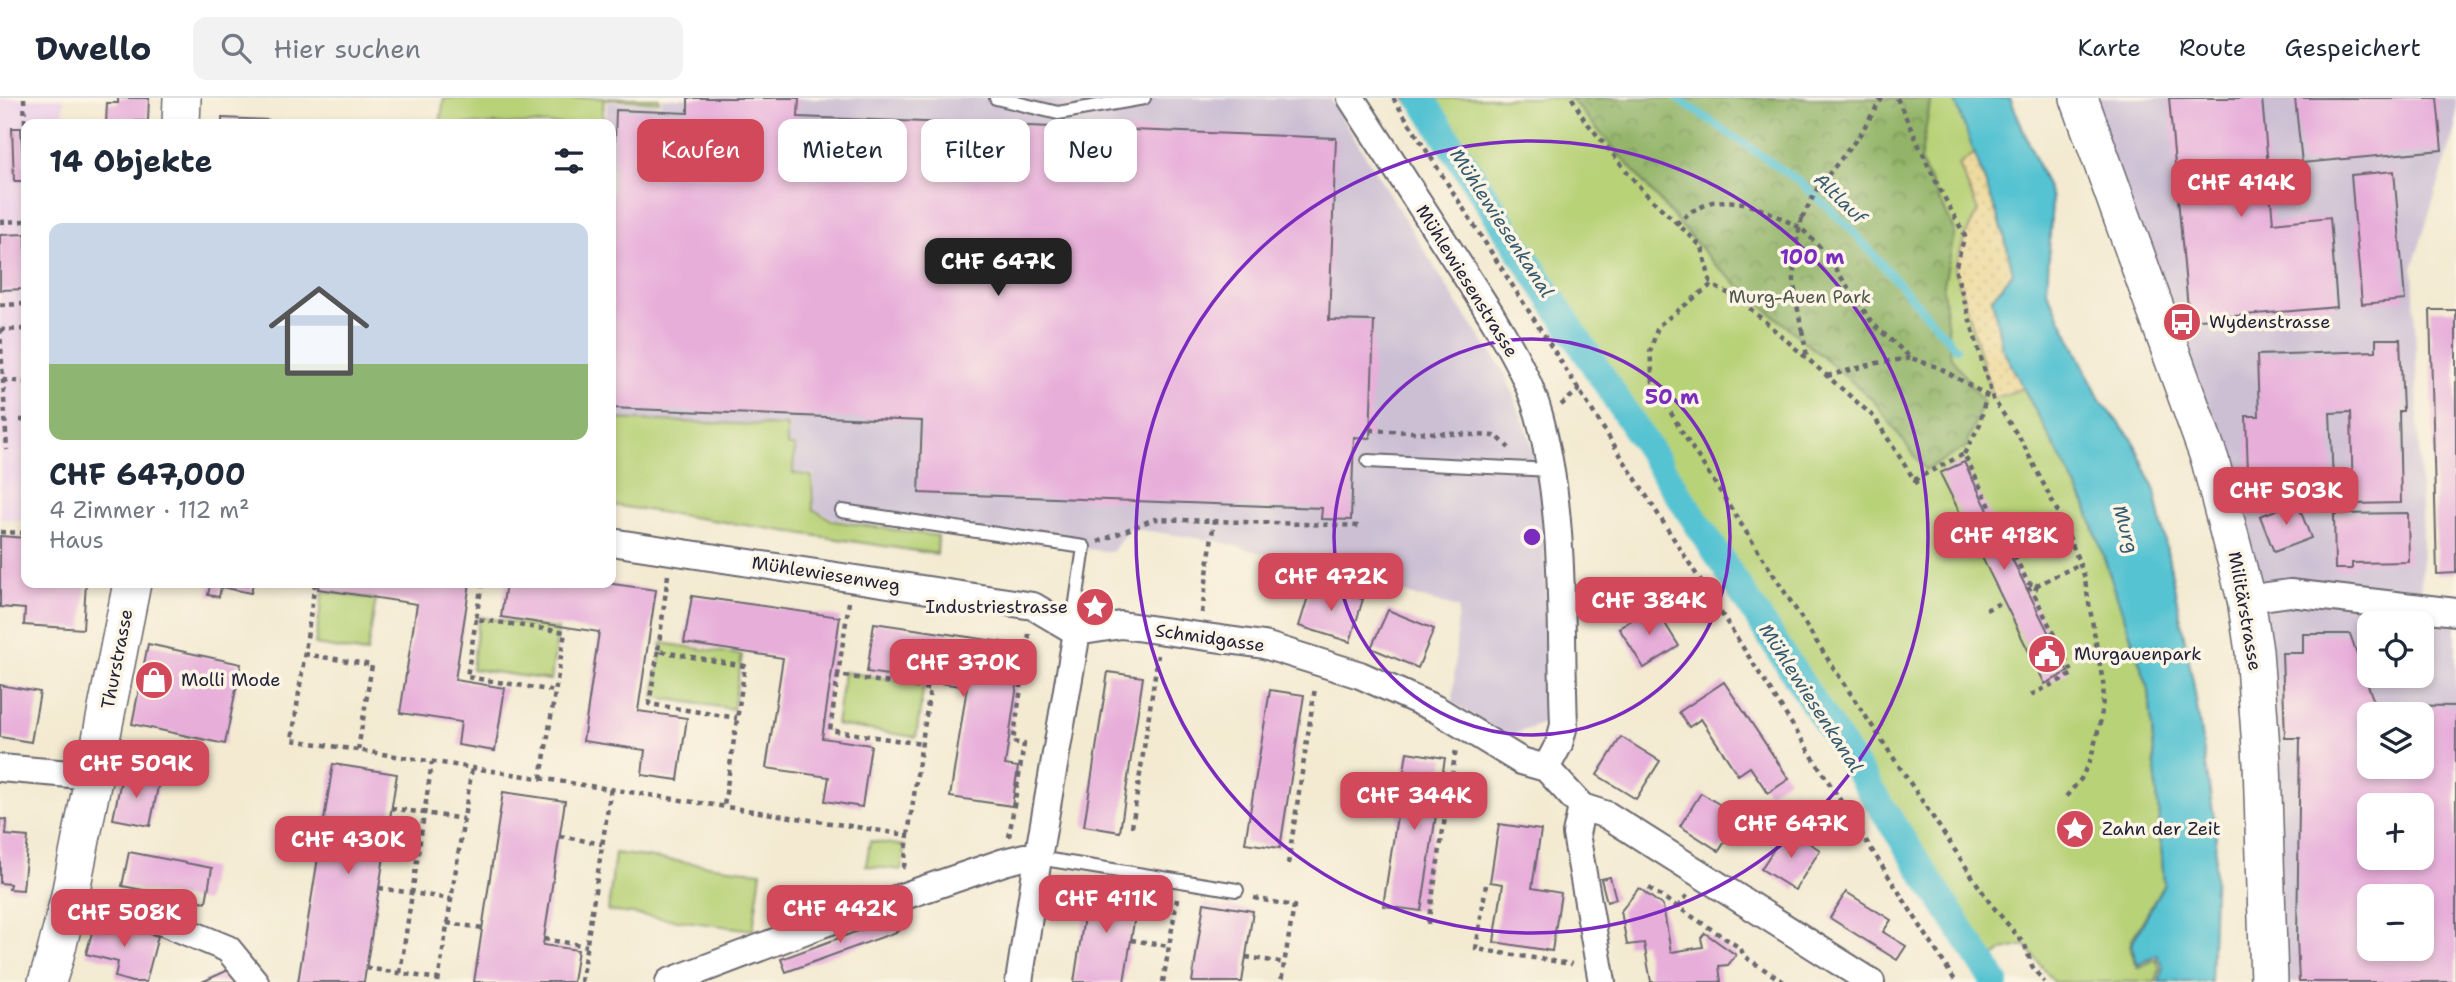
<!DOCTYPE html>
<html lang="de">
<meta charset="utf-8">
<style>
:root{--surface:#fff;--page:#f2f2f3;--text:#1f2937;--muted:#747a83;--line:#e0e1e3;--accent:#d1495b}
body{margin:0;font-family:"Shantell Sans",sans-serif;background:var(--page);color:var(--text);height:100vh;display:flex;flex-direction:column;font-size:26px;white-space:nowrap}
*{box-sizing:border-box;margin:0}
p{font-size:23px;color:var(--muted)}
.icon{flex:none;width:38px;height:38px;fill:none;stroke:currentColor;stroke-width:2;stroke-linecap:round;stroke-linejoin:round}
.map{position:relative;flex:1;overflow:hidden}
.drawer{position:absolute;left:21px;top:21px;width:595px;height:469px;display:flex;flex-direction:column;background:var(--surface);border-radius:14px;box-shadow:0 4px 10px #0003}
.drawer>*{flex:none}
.hud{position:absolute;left:637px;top:21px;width:665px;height:63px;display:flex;gap:14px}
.buttons{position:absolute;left:2357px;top:513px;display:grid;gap:14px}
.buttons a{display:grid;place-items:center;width:77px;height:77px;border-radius:14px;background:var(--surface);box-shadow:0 4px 10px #0003;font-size:35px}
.price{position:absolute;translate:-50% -60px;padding:0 16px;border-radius:14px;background:var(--accent);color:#fff;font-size:23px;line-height:46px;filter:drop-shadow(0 2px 4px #0008)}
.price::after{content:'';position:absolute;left:50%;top:42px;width:21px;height:16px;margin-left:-10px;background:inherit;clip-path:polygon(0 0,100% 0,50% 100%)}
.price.selected{background:#222;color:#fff}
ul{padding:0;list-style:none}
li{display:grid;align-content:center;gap:14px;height:371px;padding:0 28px}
li span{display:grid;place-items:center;height:217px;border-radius:14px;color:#555}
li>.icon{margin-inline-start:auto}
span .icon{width:126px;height:126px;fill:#fffc;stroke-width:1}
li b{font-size:30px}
h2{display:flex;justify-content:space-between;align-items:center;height:84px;padding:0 28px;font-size:30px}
.tag{padding:0 24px;border-radius:14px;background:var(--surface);box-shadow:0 4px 10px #0003;font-size:24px;line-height:63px}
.tag.selected{background:var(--accent);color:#fff}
header{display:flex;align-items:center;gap:42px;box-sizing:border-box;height:98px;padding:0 35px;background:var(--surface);border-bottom:2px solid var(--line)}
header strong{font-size:33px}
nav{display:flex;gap:38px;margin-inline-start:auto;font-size:24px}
.search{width:490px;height:63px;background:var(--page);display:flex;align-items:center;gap:18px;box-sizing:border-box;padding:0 24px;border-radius:14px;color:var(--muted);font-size:26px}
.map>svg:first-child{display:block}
.built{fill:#edd1e9}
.industrial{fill:#ccbfd4;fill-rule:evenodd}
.green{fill:#b8d278;stroke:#6d7a5a;stroke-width:2}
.forest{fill:url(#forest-crowns);stroke:#5a6b52;stroke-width:2}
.sand{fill:url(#sand-dots);stroke:#887e6c;stroke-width:2}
.water{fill:#57c3d2;stroke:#3c7286;stroke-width:2}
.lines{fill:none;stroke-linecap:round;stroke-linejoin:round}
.stream{stroke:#57c3d2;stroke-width:8}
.canal{stroke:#57c3d2;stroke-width:28}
.building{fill:#e7aeda;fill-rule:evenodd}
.lane-casing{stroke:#6b6870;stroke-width:16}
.street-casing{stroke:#6b6870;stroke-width:30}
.secondary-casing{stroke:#6b6870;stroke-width:40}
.path{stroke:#6b6870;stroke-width:4.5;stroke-dasharray:5 5;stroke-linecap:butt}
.lane{stroke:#fff;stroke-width:12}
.street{stroke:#fff;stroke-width:26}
.secondary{stroke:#fff;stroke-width:37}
.path-bridge{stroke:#6b6870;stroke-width:4.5;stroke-dasharray:5 5;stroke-linecap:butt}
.ring{fill:none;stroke:#7b2cbf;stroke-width:3.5}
.labels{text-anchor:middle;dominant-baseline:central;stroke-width:7;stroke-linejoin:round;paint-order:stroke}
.street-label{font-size:18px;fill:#22223b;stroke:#fcf5e5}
.park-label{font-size:18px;fill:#4f574d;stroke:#fcf5e5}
.poi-label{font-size:18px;fill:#22223b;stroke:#fcf5e5;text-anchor:start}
.water-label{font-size:19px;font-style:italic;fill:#355a70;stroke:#fcf5e5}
.centre{fill:#7b2cbf;stroke:#fcf5e5;stroke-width:3.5}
.ring-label{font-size:21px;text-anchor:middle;font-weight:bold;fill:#7b2cbf;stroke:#fcf5e5;stroke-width:7;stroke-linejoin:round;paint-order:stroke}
</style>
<header>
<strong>Dwello</strong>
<div class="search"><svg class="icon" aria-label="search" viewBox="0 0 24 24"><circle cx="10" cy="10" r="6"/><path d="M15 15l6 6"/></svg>Hier suchen</div>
<nav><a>Karte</a><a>Route</a><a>Gespeichert</a></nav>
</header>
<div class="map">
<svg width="2456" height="884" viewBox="0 0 2456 884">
<defs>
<pattern id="forest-crowns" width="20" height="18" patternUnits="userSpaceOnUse" patternTransform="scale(1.75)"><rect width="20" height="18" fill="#92b468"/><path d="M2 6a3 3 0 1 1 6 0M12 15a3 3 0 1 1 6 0" fill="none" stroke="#779257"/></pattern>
<pattern id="sand-dots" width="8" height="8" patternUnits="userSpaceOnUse" patternTransform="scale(1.75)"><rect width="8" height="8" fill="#eeda9e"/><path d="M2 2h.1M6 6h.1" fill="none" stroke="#ccbb89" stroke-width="1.8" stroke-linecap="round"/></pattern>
</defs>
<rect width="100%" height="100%" fill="#fcf5e5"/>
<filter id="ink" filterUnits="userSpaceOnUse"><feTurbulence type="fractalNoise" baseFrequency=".0143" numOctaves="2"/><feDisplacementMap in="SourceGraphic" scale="14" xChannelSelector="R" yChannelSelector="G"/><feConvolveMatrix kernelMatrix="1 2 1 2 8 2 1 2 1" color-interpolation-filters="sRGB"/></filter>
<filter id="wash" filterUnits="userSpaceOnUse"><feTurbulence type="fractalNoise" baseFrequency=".00686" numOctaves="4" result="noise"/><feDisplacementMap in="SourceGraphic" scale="28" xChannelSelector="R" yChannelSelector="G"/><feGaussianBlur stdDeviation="1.57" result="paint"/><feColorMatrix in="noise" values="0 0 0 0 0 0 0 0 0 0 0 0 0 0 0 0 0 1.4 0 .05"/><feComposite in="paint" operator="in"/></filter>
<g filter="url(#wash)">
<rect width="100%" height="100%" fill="#f3ead1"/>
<!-- built -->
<polygon class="built" points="0,0 64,0 63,18 92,19 92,26 26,26 26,423 0,421"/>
<!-- industrial -->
<g class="industrial">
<polygon points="662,0 1330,0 1458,207 1505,275 1530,341 1542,394 1550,604 1544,625 1508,638 1453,605 1458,510 1217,443 1129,430 1112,454 835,421 814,410 814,376 795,374 796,347 788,345 789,327 611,320 611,26 606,26 607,4 661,7"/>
<path d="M2078 0H2456V30L2413 168 2422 442 2421 496 2456 499V884H2269L2246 501ZM2370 525H2422V578H2370ZM2370 616H2422V668H2370ZM2370 707H2422V760H2370ZM2370 798H2422V850H2370Z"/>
</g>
<!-- green -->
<g class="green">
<polygon points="444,0 659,0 659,4 604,1 602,26 440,26"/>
<polygon points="1405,0 1971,0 2002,250 2086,407 2149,592 2164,786 2131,843 2130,851 2138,870 2156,861 2160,870 2156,884 2054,884 2025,847 2004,852 1975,871 1960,838 1598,262"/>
<polygon points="611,321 787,328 787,347 795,348 793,375 812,378 813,411 834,423 938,438 937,456 611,407"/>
<polygon points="323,493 376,501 367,555 315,547"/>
<polygon points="479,519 558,531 551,582 472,571"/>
<polygon points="662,545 742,557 733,611 654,599"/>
<polygon points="844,574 924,586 916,639 836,627"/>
<polygon points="870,743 905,748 901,772 866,768"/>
<polygon points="615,755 761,774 753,832 608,813"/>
</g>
<!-- forest -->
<polygon class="forest" points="1570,0 1931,0 1920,63 1955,133 1943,191 1951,259 1983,305 1965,350 1925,372 1873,302 1716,168"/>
<!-- sand -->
<polygon class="sand" points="1979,52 2012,134 2013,175 2006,198 2023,290 1993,301 1955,171 1965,138 1978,113 1959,67"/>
<!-- water -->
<polygon class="water" points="1954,0 2010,0 2052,100 2047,193 2101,304 2133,342 2155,393 2193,583 2216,733 2211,884 2159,884 2163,869 2157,857 2138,867 2131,847 2164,786 2149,592 2086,407 2002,250 1992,200 2013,175 2003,133"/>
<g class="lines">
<!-- stream -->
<polyline class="stream" points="1677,0 1800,84 1849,129 1956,250"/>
<!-- canal -->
<polyline class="canal" points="1421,0 1995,884"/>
</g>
<g id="blocks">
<!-- building -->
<g class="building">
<polygon points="118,0 149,0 148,23 135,23 134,26 106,26 107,5 118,5"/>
<polygon points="688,0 799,0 798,19 1336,40 1329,222 1374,223 1370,340 1354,339 1351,422 1321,421 1322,410 919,395 922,323 611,310 611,159 616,12 688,15"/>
<polygon points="2169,0 2262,0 2273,125 2330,119 2337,209 2189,222"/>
<polygon points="2295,0 2437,0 2442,52 2302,65"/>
<polygon points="222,20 269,22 269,26 222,26"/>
<polygon points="12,30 21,30 24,83 14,83"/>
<polygon points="2394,73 2405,202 2362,206 2351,77"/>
<polygon points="26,136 26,191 0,192 0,137"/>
<polygon points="2430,212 2456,212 2456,475 2437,476"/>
<polygon points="2376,241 2400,241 2403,313 2399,313 2401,405 2353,406 2351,314 2330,315 2333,383 2262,386 2262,375 2248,375 2246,318 2259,318 2257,257 2376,253"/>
<polygon points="1964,364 2068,574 2045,586 1940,375"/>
<polygon points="2297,404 2311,440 2274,454 2260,418"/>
<polygon points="2408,415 2409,464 2352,465 2352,471 2335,471 2334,416"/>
<polygon points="0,438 26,440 26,485 86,485 83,531 24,527 25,511 0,509"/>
<polygon points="203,485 253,485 251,495 221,489 219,499 208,497 210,487"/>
<polygon points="319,485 470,485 455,582 505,590 495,653 458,647 461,624 400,615 417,506 318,491"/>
<polygon points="506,485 606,485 656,492 638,613 687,620 678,682 642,677 645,652 583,643 599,534 501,519"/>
<polygon points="1312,486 1363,501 1350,544 1299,528"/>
<polygon points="692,498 840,519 822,640 871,647 862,709 825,703 829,679 766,670 783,560 684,545"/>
<polygon points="1654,508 1679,548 1644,570 1619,530"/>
<polygon points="1388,512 1434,531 1418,570 1371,550"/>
<polygon points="874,525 1023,547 1005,667 1018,669 1012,708 950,699 967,589 867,574"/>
<path d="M2303 536H2350L2375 607 2456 608V884H2299L2297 840 2300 640H2285L2282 555H2303ZM2370 616H2422V668H2370ZM2370 707H2422V760H2370ZM2370 798H2422V850H2370Z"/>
<polygon points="148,546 241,566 225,646 132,626"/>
<polygon points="1108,574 1143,579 1120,734 1084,728"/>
<polygon points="1724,584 1789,681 1768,695 1750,669 1738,677 1701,621 1689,629 1679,614"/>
<polygon points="0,587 40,594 31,644 0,639"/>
<polygon points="1270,592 1304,597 1280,750 1245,745"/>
<polygon points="1621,639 1660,663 1636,701 1597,677"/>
<polygon points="1407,654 1445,660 1421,813 1383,808"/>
<polygon points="333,666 397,676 379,790 364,884 298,884"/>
<polygon points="122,677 159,684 150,728 113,721"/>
<polygon points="503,694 565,703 543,847 578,852 573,884 474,884"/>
<polygon points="1701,695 1740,719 1719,753 1680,728"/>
<polygon points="0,721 7,722 6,737 28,739 23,792 9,791 10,786 0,785"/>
<polygon points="1499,726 1541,732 1532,790 1561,795 1552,853 1494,844 1503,786 1490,784"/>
<polygon points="1787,731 1820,752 1795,792 1761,771"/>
<polygon points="129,754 212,770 206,804 122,788"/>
<polygon points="1610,779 1616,801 1607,804 1601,781"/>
<polygon points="1089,786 1139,794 1124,884 1074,884"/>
<polygon points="1639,790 1663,808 1671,854 1703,849 1701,840 1705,835 1736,857 1728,867 1719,868 1721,884 1651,884 1644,845 1627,847 1621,813"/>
<polygon points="1846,794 1891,822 1883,834 1906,848 1897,862 1830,820"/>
<polygon points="1204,805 1253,813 1242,884 1192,884"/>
<polygon points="96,820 158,838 146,884 132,884 115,879 118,864 86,856"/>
<polygon points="894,820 899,833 786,874 781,861"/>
<polygon points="237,868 244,884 202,884"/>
</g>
</g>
</g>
<g filter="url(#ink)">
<use href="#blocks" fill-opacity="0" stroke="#6b6870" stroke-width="2"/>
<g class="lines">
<defs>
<g id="lane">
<polyline points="996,0 1058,15 1144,0"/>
<polyline points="1368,363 1551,372"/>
<polyline points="842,413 1084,449 1075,511 1077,533"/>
<polyline points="1038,760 1237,792"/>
</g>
<g id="street">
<path d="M1351 0 1490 215C1509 247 1529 281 1539 317 1566 416 1560 524 1564 627L1559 646 1546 670"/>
<polyline points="611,444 1033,508 1077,534"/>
<polyline points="2246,501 2290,495 2456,514"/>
<polyline points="0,670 93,678"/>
<polyline points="1582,709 1576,736 1602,884"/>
<polyline points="69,802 163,824 228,851 255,884"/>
<polyline points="669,884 822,826 1004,764 1024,759 1038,760 1077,534 1121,527 1264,547 1360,577 1436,611 1521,663 1546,670 1582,709 1607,717 1871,884"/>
<polyline points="1019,884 1038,760"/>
</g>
<g id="secondary">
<polyline points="2079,0 2210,362 2246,501 2254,553 2262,664 2269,884"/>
<polyline points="181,26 182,0"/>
<polyline points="47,884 54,862 69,802 132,485"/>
</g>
</defs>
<!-- lane casing -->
<use href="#lane" class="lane-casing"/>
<!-- street casing -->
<use href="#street" class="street-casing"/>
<!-- secondary casing -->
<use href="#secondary" class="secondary-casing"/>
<!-- path -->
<g class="path">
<polyline points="24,0 26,53"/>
<polyline points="1393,0 1956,884"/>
<polyline points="1572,0 1584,21 1643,93 1702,149 1711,187"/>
<polyline points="1897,0 1934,80 1965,138 1955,171 1993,301 2021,342 2064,426 2084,477 2096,545 2104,590 2101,621 2091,660 2081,681 2064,701"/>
<polyline points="25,25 74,23 74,26"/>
<polyline points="1802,120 1817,91 1859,38 1882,0"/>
<polyline points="0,124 26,123"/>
<polyline points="1676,126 1692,113 1712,104 1727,103 1743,105 1769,114 1801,130 1822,151 1873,226 1911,260 1940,270 1993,301"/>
<polyline points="0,207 26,206"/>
<polyline points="0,231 7,352"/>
<polyline points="0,232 26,231"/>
<polyline points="1802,232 1807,258"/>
<polyline points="1827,278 1877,265 1911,260"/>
<polyline points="3,282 26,284"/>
<polyline points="1561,307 1580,291"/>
<polyline points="20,322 26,322"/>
<polyline points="1370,332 1497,338 1509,350"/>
<polyline points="1964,356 1980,326 1986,298"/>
<polyline points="1914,382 1964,356 2028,485 2037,487 2034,496 2073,576 2029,598"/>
<polyline points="1917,386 1874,319 1738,200 1711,187 1658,228 1650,254 1653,284 1682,334 1827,560 1990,805 2025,847 2032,868 2044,884"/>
<polyline points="0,434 26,435"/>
<polyline points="1098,444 1154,421 1362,428"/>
<polyline points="668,477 658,553 745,568 724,708"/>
<polyline points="315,485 292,642 908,737 904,769 907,769"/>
<polyline points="482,485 476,521 565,534 541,680"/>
<polyline points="2027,492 2080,466"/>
<polyline points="849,504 838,577 930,591 908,737"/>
<polyline points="1986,512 2004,503"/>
<polyline points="1202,515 1214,422"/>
<polyline points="476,521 467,579 555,593"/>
<polyline points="658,553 649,606 737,620"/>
<polyline points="304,556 372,567 358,652"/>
<polyline points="838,577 830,632 922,646"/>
<polyline points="391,710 464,721"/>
<polyline points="1132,729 1158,557"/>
<polyline points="560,738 602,746"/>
<polyline points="1009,739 1024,646 1013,644 1029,536"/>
<polyline points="1288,766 1315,590"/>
<polyline points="1486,787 1476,851 1572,866"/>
<polyline points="379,790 451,801"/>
<polyline points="1649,790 1740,850 1745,859 1784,884"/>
<polyline points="1254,800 1294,808 1281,884"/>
<polyline points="1678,809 1688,796"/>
<polyline points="447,825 483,830"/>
<polyline points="1428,826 1456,651"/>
<polyline points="544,841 587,848"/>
<polyline points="1131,842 1169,848"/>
<polyline points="1246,859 1285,865"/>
<polyline points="366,870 438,881"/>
<polyline points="400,875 432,664"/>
<polyline points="438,884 472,670"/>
<polyline points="581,884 611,690"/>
<polyline points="1163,884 1177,801"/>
</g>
<!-- lane -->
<use href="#lane" class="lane"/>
<!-- street -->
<use href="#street" class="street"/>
<!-- secondary -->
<use href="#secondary" class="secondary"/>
<!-- path-bridge -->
<path class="path-bridge" d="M1802 120C1790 168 1792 184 1802 232"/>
</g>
</g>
<!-- distance rings -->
<g class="ring">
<circle cx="1532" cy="439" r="198"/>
<circle cx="1532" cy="439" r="396"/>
</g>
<!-- icons -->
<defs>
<symbol id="bus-disc" viewBox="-11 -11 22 22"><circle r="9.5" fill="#d1495b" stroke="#fcf5e5"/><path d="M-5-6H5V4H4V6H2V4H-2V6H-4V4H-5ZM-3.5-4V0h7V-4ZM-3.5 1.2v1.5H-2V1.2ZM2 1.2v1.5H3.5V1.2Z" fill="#fff"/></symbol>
<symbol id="sight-disc" viewBox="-11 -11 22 22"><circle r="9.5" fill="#d1495b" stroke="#fcf5e5"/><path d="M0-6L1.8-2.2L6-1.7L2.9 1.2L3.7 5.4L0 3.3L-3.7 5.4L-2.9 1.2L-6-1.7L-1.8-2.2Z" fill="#fff"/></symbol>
<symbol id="civic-disc" viewBox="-11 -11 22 22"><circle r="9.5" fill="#d1495b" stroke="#fcf5e5"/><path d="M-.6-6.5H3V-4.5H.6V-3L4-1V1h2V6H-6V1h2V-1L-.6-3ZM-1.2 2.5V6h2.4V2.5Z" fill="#fff"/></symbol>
<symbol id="shop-disc" viewBox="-11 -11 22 22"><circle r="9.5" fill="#d1495b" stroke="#fcf5e5"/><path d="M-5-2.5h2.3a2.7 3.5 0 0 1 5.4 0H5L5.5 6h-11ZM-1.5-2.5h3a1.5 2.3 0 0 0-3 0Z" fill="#fff"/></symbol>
</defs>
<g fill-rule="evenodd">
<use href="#bus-disc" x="2160" y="202" width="44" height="44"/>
<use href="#sight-disc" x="1073" y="487" width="44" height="44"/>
<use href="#civic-disc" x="2025" y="534" width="44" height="44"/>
<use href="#shop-disc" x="132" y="560" width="44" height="44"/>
<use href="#sight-disc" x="2053" y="709" width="44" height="44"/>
</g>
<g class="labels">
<!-- street labels -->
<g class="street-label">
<text transform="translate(1467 183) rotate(58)">Mühlewiesenstrasse</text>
<text transform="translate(826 476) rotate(9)">Mühlewiesenweg</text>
<text transform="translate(2245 513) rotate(80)">Militärstrasse</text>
<text transform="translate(1210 540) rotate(8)">Schmidgasse</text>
<text transform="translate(117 561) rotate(-79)">Thurstrasse</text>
</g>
<!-- park labels -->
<g class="park-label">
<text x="1800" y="199">Murg-Auen Park</text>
</g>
<!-- poi labels -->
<g class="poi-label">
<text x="2209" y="224">Wydenstrasse</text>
<text x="1068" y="509" text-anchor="end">Industriestrasse</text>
<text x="2074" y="556">Murgauenpark</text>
<text x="181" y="582">Molli Mode</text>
<text x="2102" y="731">Zahn der Zeit</text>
</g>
<!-- water labels -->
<g class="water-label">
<text transform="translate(1840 100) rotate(44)">Altlauf</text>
<text transform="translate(1502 125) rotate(57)">Mühlewiesenkanal</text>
<text transform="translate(2126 431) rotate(74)">Murg</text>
<text transform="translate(1811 600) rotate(57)">Mühlewiesenkanal</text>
</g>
</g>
<circle cx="1532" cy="439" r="10" class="centre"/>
<g class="ring-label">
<text x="1812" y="166">100 m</text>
<text x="1672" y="306">50 m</text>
</g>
</svg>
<div class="buttons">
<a><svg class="icon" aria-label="locate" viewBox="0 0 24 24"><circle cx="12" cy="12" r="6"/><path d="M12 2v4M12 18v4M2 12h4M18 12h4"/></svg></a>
<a><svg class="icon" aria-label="layers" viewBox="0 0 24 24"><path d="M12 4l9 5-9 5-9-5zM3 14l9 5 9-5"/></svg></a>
<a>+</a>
<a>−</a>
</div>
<b class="price" style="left:2241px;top:121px">CHF 414K</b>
<b class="price selected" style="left:998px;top:200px">CHF 647K</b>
<b class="price" style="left:2286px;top:429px">CHF 503K</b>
<b class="price" style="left:2004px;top:474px">CHF 418K</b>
<b class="price" style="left:1331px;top:515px">CHF 472K</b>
<b class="price" style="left:1649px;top:539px">CHF 384K</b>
<b class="price" style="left:963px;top:601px">CHF 370K</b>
<b class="price" style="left:136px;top:702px">CHF 509K</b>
<b class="price" style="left:1414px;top:734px">CHF 344K</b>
<b class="price" style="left:1791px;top:762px">CHF 647K</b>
<b class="price" style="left:348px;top:778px">CHF 430K</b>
<b class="price" style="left:1106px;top:837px">CHF 411K</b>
<b class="price" style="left:840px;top:847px">CHF 442K</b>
<b class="price" style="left:124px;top:851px">CHF 508K</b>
<div class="hud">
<a class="tag selected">Kaufen</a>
<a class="tag">Mieten</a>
<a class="tag">Filter</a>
<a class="tag">Neu</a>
</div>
<section class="drawer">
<h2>14 Objekte<svg class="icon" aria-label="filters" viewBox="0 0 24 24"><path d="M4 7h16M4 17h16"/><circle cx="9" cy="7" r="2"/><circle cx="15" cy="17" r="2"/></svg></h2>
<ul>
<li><span style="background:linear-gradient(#c9d6e8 65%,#8fb573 0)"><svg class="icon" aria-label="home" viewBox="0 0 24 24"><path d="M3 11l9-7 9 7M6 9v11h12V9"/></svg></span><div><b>CHF 647,000</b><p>4 Zimmer · 112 m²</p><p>Haus</p></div></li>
</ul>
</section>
</div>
